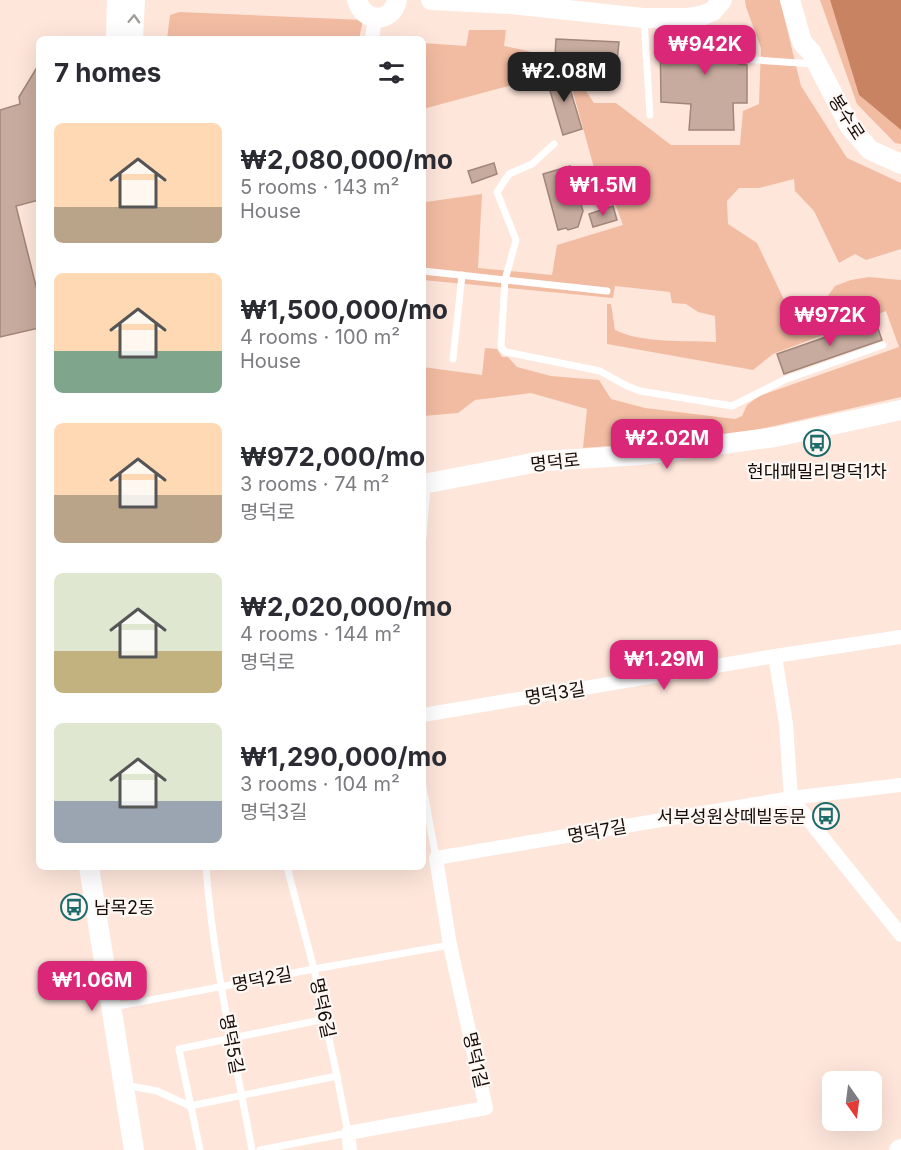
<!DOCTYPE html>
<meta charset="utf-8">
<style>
:root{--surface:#fff;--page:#f7f7f7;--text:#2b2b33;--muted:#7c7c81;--accent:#db2777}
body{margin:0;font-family:Inter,"Noto Sans KR",sans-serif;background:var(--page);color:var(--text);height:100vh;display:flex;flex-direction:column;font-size:22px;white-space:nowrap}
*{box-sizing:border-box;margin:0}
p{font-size:20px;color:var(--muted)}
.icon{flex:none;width:33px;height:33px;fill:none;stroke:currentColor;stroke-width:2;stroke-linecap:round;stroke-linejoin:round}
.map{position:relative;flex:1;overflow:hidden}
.sheet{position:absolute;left:36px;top:36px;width:390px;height:834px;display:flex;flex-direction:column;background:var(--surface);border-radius:9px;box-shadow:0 6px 24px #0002}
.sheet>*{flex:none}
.needle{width:39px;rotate:166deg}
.buttons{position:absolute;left:822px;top:1071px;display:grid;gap:12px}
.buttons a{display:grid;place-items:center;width:60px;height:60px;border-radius:9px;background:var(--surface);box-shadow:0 6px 24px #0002;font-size:30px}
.price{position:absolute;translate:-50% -51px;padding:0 14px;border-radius:12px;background:var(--accent);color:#fff;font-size:20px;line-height:39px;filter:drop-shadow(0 2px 3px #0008)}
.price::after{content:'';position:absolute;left:50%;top:36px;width:18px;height:14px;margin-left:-9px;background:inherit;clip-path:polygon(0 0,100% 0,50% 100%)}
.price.active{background:#222;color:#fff}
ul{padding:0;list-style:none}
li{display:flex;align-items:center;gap:18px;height:150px;padding:0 18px}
li span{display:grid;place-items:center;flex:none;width:168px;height:120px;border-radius:9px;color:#555}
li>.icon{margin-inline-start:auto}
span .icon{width:72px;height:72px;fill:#fffc;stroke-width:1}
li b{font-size:26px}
h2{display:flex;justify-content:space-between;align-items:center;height:72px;padding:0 18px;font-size:26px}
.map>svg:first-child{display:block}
.green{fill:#f2bca3}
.water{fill:#c88362}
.building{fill:#c7ab9e;stroke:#a18679;stroke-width:1.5}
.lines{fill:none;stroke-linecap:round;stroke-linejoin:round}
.lane{stroke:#fff;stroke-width:7}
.street{stroke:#fff;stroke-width:14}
.secondary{stroke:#fff;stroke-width:20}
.oneway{stroke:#a29e9c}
.labels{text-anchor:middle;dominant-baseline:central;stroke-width:4.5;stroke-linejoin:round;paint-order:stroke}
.street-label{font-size:18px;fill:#160d08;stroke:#fef8f5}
.poi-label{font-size:18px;fill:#160d08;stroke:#fef8f5}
</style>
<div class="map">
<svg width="901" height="1150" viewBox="0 0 901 1150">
<rect width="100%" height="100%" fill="#fee6db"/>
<!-- green -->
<g class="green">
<path d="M745 0H780L801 86 847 158 901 183V249L866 260 855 254 839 263 814 211 795 191 794 179 759 188H739L727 201 728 224 757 243 787 306 799 317 818 310 835 286 851 280 869 277 901 280V397L726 437 583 448 587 409 531 393 475 400 458 413 423 416V367L482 375 485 348 497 349 502 357H508L517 367 551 376 599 380 611 399 645 408 735 419 742 416 747 405 759 396 899 347 886 311 773 354 753 370 607 344V304H611L615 330C645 344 684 340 716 342L715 316 698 312 686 304 672 303 670 292 615 286 613 298 423 280V193L426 202 482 194 478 268 552 275 557 245 623 225 615 203 599 186 567 70 423 109V43L466 46 469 30H506L504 46 532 52H553L568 64 594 103H616L671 145H740L743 111 759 104 761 48 746 7Z"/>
<polygon points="820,0 830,0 859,95 901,130 901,144 895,143 857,104"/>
<polygon points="179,12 363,20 359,39 167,39 170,15"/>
</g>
<!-- water -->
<polygon class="water" points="830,0 901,0 901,130 859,95"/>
<!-- building -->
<g class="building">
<polygon points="660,33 747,33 747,54 739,54 735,59 738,64 747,65 747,103 733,103 734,130 689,130 691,104 661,102"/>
<polygon points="556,39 619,42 617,61 609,61 607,85 582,84 583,67 605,60 555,56"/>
<polygon points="39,64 39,200 16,206 39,298 39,328 0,337 0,110 20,104 19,97"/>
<polygon points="565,72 582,129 563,135 546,77"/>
<polygon points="494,163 497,174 472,183 468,171"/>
<polygon points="570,166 583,211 578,227 568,230 566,228 558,230 543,174"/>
<polygon points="613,206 617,220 593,227 589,214"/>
<polygon points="875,320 882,340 784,374 777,354"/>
</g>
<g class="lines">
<!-- lane -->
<g class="lane">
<polyline points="644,20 650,115"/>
<polyline points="741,59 814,64"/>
<polyline points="554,144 532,164 509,174 497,192 516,240 505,280 501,345 502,349 506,352 600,371 627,386 640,391 732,406 784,380 883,345"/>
<polyline points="423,271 607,291"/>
<polyline points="453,359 462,275"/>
<polyline points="423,537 427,486"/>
<polyline points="423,787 436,858"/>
<path d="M206 867C213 963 235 1056 252 1150"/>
<polyline points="113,1007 314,969 450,945"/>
<polyline points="125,1085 157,1091 190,1106"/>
<polyline points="190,1106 337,1076"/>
<polyline points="200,1150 179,1049 325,1019"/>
<polyline points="260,1150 348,1133 337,1076 314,969 287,867"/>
</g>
<!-- street -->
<g class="street">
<polyline points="372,39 375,18"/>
<polyline points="775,656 786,724 791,798 901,935"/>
<polyline points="423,715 775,656 901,637"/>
<polyline points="350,1150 348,1133 486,1108 450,945 436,858 791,798 901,785"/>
</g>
<!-- secondary -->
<g class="secondary">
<path d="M357 0C363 23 392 24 397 0"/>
<polyline points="431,0 511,4 643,18 688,18 701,16 713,11 722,0"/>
<polyline points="790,0 802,42 811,52 850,127 870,150 901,164"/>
<polyline points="116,39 117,0"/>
<polyline points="133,39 135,0"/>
<polyline points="423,484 543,461 641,455 775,437 901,410"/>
<polyline points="89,867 134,1150"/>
<polyline points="899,1150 901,1149"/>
</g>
</g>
<!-- one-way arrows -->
<defs><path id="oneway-chevron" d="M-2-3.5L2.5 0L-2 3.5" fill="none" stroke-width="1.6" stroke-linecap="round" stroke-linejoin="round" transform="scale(1.5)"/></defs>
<use class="oneway" href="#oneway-chevron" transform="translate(134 19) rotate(-88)"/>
<!-- icons -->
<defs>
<symbol id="bus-ring" viewBox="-11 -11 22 22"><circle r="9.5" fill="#fef8f5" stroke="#1e6b6c" stroke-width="1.5"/><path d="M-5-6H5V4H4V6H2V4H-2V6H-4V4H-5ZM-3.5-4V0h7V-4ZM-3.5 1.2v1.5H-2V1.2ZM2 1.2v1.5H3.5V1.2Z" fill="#1e6b6c"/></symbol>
</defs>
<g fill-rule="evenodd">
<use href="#bus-ring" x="802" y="428" width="30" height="30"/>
<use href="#bus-ring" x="811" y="801" width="30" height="30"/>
<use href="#bus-ring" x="59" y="892" width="30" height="30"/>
</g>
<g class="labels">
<!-- street labels -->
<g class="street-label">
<text transform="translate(847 117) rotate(57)">봉수로</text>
<text transform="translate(555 462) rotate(-6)">명덕로</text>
<text transform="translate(555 693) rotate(-9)">명덕3길</text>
<text transform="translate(597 831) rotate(-10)">명덕7길</text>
<text transform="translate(262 979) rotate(-11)">명덕2길</text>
<text transform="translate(323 1008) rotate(78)">명덕6길</text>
<text transform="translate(232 1044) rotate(79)">명덕5길</text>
<text transform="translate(476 1060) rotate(77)">명덕1길</text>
</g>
<!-- poi labels -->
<g class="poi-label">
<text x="817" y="471">현대패밀리명덕1차</text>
<text x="806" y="816" text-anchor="end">서부성원상떼빌동문</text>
<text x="94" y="907" text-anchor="start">남목2동</text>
</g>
</g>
</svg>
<div class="buttons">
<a><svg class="needle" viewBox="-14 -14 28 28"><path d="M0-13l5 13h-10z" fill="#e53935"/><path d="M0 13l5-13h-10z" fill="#7c7c81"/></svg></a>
</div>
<b class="price" style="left:705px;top:76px">₩942K</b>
<b class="price active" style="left:564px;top:103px">₩2.08M</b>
<b class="price" style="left:603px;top:217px">₩1.5M</b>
<b class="price" style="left:830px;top:347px">₩972K</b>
<b class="price" style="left:667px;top:470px">₩2.02M</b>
<b class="price" style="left:664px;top:691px">₩1.29M</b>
<b class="price" style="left:92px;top:1012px">₩1.06M</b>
<section class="sheet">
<h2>7 homes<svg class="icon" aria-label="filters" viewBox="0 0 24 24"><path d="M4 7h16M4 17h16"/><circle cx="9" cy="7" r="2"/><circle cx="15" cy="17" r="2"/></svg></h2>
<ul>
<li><span style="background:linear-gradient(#ffd9b3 70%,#b9a48a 0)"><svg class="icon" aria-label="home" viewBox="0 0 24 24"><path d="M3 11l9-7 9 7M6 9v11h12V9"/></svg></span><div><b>₩2,080,000/mo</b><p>5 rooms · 143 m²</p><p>House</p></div></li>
<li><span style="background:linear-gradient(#ffd9b3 65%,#7fa58c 0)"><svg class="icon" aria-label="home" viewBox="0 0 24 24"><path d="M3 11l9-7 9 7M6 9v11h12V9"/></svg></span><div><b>₩1,500,000/mo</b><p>4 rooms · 100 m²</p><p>House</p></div></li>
<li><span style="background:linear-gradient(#ffd9b3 60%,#b9a48a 0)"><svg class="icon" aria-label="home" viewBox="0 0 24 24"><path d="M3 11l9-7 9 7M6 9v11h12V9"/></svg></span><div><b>₩972,000/mo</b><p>3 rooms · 74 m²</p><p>명덕로</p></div></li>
<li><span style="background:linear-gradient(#dfe7d0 65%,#c2b280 0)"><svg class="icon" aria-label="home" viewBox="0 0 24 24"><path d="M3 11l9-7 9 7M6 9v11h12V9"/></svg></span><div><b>₩2,020,000/mo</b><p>4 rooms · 144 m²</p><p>명덕로</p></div></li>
<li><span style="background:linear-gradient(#dfe7d0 65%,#9aa5b1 0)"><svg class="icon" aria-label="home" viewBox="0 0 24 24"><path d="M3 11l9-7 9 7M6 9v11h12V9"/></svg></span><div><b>₩1,290,000/mo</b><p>3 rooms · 104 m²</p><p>명덕3길</p></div></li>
</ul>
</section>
</div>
